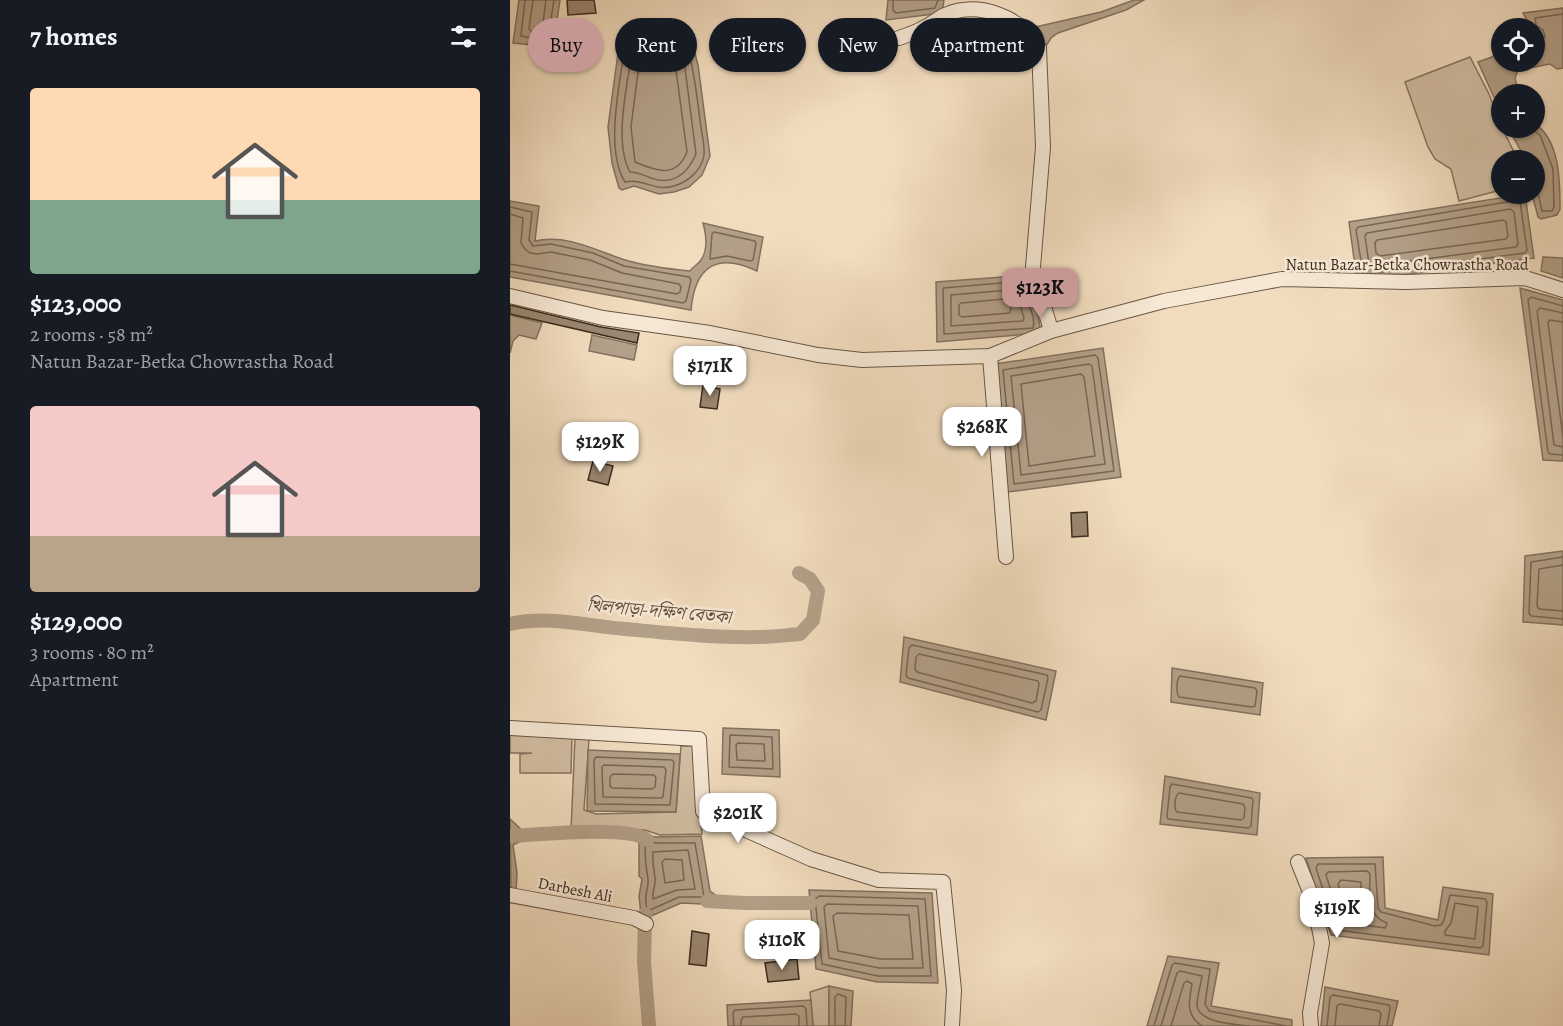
<!DOCTYPE html>
<meta charset="utf-8">
<style>
:root{--surface:#171b24;--page:#20242c;--text:#f1f3f6;--muted:#9ea1a6;--accent:#c59692}
body{margin:0;font-family:Alegreya,"Noto Serif Bengali",serif;background:var(--page);color:var(--text);height:100vh;display:flex;flex-direction:column;font-size:22px;white-space:nowrap}
*{box-sizing:border-box;margin:0}
p{font-size:20px;color:var(--muted)}
.icon{flex:none;width:33px;height:33px;fill:none;stroke:currentColor;stroke-width:2;stroke-linecap:round;stroke-linejoin:round}
.map{position:relative;flex:1;overflow:hidden}
.side{display:flex;flex-direction:column;background:var(--surface);width:510px}
.side>*{flex:none}
.banner{position:absolute;left:18px;top:18px;width:570px;height:54px;display:flex;gap:12px}
.fabs{position:absolute;left:981px;top:18px;display:grid;gap:12px}
.fabs a{display:grid;place-items:center;width:54px;height:54px;border-radius:50%;background:var(--surface);box-shadow:0 2px 4px #0004;font-size:30px}
.price{position:absolute;translate:-50% -51px;padding:0 14px;border-radius:12px;background:#fff;color:#222;font-size:20px;line-height:39px;filter:drop-shadow(0 2px 3px #0008)}
.price::after{content:'';position:absolute;left:50%;top:36px;width:18px;height:14px;margin-left:-9px;background:inherit;clip-path:polygon(0 0,100% 0,50% 100%)}
.price.selected{background:var(--accent);color:#111}
ul{padding:0;list-style:none}
li{display:grid;align-content:center;gap:12px;height:318px;padding:0 30px}
li span{display:grid;place-items:center;height:186px;border-radius:6px;color:#555}
li>.icon{margin-inline-start:auto}
span .icon{width:108px;height:108px;fill:#fffc;stroke-width:1}
li b{font-size:26px}
h2{display:flex;justify-content:space-between;align-items:center;height:72px;padding:0 30px;font-size:26px}
.pill{padding:0 21px;border-radius:27px;background:var(--surface);box-shadow:0 2px 4px #0004;font-size:21px;line-height:54px}
.pill.selected{background:var(--accent);color:#111}
main{display:flex;flex:1;min-height:0}
.map>svg:first-child{display:block}
.green{fill:#d2bea3;stroke:#877460;stroke-width:1.5}
.water{fill:#b3a088;stroke:#83715e;stroke-width:1.5}
.lines{fill:none;stroke-linecap:round;stroke-linejoin:round}
.shore{stroke:#786653;stroke-width:1.5}
.canal{stroke:#b3a088;stroke-width:14}
.building{fill:#9a8771;stroke:#3c2b1e;stroke-width:1.5}
.minor-casing{stroke:#695746;stroke-width:16}
.minor{stroke:#f6e8d5;stroke-width:14}
.labels{text-anchor:middle;dominant-baseline:central;stroke-width:5;stroke-linejoin:round;paint-order:stroke}
.street-label{font-size:16px;fill:#3c2b1e;stroke:#f6e8d5}
.water-label{font-size:18px;font-style:italic;fill:#604e3e;stroke:#f6e8d5}
</style>
<main>
<section class="side">
<h2>7 homes<svg class="icon" aria-label="filters" viewBox="0 0 24 24"><path d="M4 7h16M4 17h16"/><circle cx="9" cy="7" r="2"/><circle cx="15" cy="17" r="2"/></svg></h2>
<ul>
<li><span style="background:linear-gradient(#ffd9b3 60%,#7fa58c 0)"><svg class="icon" aria-label="home" viewBox="0 0 24 24"><path d="M3 11l9-7 9 7M6 9v11h12V9"/></svg></span><div><b>$123,000</b><p>2 rooms · 58 m²</p><p>Natun Bazar-Betka Chowrastha Road</p></div></li>
<li><span style="background:linear-gradient(#f6c9c9 70%,#b9a48a 0)"><svg class="icon" aria-label="home" viewBox="0 0 24 24"><path d="M3 11l9-7 9 7M6 9v11h12V9"/></svg></span><div><b>$129,000</b><p>3 rooms · 80 m²</p><p>Apartment</p></div></li>
</ul>
</section>
<div class="map">
<svg width="1053" height="1026" viewBox="0 0 1053 1026">
<rect width="100%" height="100%" fill="#f1dcbe"/>
<filter id="stains"><feTurbulence type="fractalNoise" baseFrequency=".00333" numOctaves="4"/><feColorMatrix values="0 0 0 0 .2 0 0 0 0 .09 0 0 0 0 .02 0 0 0 .5 -.17"/></filter>
<radialGradient id="worn" r=".72"><stop offset=".6" stop-color="#630" stop-opacity="0"/><stop offset="1" stop-color="#630" stop-opacity=".3"/></radialGradient>
<!-- green -->
<g class="green">
<polygon points="960,57 979,94 992,128 1008,160 992,160 991,190 949,201 941,169 925,159 918,147 895,82"/>
<polygon points="0,733 62,735 61,773 10,773 10,754 22,753 0,753"/>
<polygon points="65,738 79,739 74,810 86,814 166,812 171,746 185,746 192,834 150,835 135,830 61,831"/>
<polygon points="319,986 319,1026 303,1026 300,992"/>
</g>
<!-- water -->
<g class="water">
<polygon points="9,0 50,0 43,47 3,43"/>
<polygon points="378,0 434,0 432,13 376,20"/>
<polygon points="624,0 634,0 616,10 548,33 541,38 536,46 521,28 591,12"/>
<polygon points="1053,8 1053,68 1047,69 1040,64 1008,70 1005,78 1009,94 992,94 991,113 968,62 982,57 991,51 992,62 1024,62 1025,34 1031,42 1024,28 1021,28 1013,13"/>
<polygon points="165,38 181,38 188,65 200,156 192,175 179,187 164,192 149,194 124,186 112,190 109,188 102,163 98,127 108,53"/>
<path d="M1025 124C1050 140 1050 182 1050 209L1047 215 1031 219 1028 217 1022 194H1024V160H1013L1012 153 998 128H1024Z"/>
<polygon points="1015,194 1024,258 847,281 839,222"/>
<path d="M0 201 29 206 25 241C57 234 85 250 115 260 136 266 159 269 180 271 183 266 188 265 191 260 198 250 196 234 193 223L253 237 247 271C207 252 185 266 181 310L0 277Z"/>
<polygon points="1033,257 1053,258 1053,278 1031,271"/>
<path d="M506 276C519 294 531 311 530 333L427 342 426 282Z"/>
<polygon points="1010,288 1053,300 1053,461 1033,460"/>
<polygon points="0,315 32,323 26,339 9,335 3,341 0,353"/>
<polygon points="82,335 127,345 124,360 79,351"/>
<polygon points="593,348 611,477 498,492 485,364"/>
<polygon points="1053,551 1053,625 1013,622 1015,556"/>
<polygon points="394,637 546,671 536,720 390,682"/>
<polygon points="662,668 753,683 750,715 661,702"/>
<polygon points="213,728 269,730 270,777 212,774"/>
<polygon points="78,750 170,754 166,812 77,811"/>
<polygon points="655,776 750,793 747,835 650,824"/>
<polygon points="0,819 15,833 13,840 3,845 7,873 6,893 1,890"/>
<polygon points="120,833 146,837 191,836 200,891 214,901 213,905 171,903 139,917 131,915 129,896 132,879 129,876 129,841 120,836"/>
<polygon points="873,857 875,908 928,920 933,887 983,894 979,955 821,935 796,858"/>
<polygon points="299,890 422,893 428,983 367,982 306,969"/>
<polygon points="658,956 709,963 701,1006 782,1020 782,1026 637,1026"/>
<polygon points="319,986 343,991 341,1026 319,1026"/>
<polygon points="815,987 888,1001 882,1026 811,1026"/>
<polygon points="301,1000 303,1026 218,1026 217,1005"/>
</g>
<g class="lines">
<!-- shore -->
<g class="shore">
<polyline points="15,0 11,36 35,40 38,38 44,0"/>
<polyline points="23,0 19,29 21,31 29,32 32,30 36,0"/>
<polyline points="383,0 383,10 386,13 425,8 428,0"/>
<polyline points="1024,43 1032,42 1035,36 1033,30 1026,25 1025,18 1053,14"/>
<path d="M166 45H177C185 72 187 100 191 127 192 135 195 146 194 155 192 170 178 182 164 186 144 192 134 178 115 182 96 152 108 93 113 59Z"/>
<path d="M170 52 175 68 186 154C179 170 167 183 148 180 138 178 130 172 120 172 105 146 115 95 120 65Z"/>
<path d="M163 63 166 70 177 152C166 179 147 171 125 162L121 127 128 72Z"/>
<polyline points="1020,128 1030,135 1043,169 1044,207 1042,211 1032,211 1028,193 1024,189"/>
<polyline points="0,207 22,212 19,240 23,246 41,244 83,253 114,266 179,277 181,280 176,301 173,303 0,271"/>
<polygon points="1000,209 1004,212 1008,244 1006,247 862,266 859,264 855,236 857,233"/>
<polyline points="0,214 13,218 11,243 15,249 20,253 28,254 41,252 80,260 112,273 169,284 171,287 170,292 167,294 0,264"/>
<polygon points="993,220 996,222 998,236 996,239 870,256 866,253 865,243 867,240"/>
<polygon points="204,232 245,241 246,244 243,260 240,261 217,256 200,259 202,234"/>
<polyline points="853,273 846,230 848,227 997,202 1002,199 1003,194"/>
<polyline points="864,273 1015,253 1017,250 1009,194"/>
<path d="M503 282C512 293 527 313 523 328L434 334 433 288Z"/>
<polygon points="499,290 509,302 514,318 513,321 441,326 441,295"/>
<polygon points="494,299 501,307 500,313 452,317 449,315 449,305 451,303"/>
<polyline points="1053,306 1021,297 1018,300 1038,452 1040,454 1053,455"/>
<polyline points="1053,313 1030,308 1027,311 1044,445 1053,447"/>
<polyline points="1053,322 1040,320 1038,323 1053,437"/>
<polygon points="585,355 588,358 604,471 504,484 493,370"/>
<polygon points="579,364 582,366 595,464 511,475 501,376"/>
<polygon points="571,374 574,377 585,456 519,466 511,384"/>
<polyline points="1053,557 1021,562 1019,613 1021,616 1053,619"/>
<polyline points="1053,565 1029,569 1027,606 1029,609 1053,611"/>
<polygon points="402,645 537,675 538,678 531,710 528,712 398,678 396,675 399,648"/>
<polygon points="409,654 528,681 529,684 526,701 522,703 407,672 405,669 406,657"/>
<path d="M670 676 745 688 747 691 745 706 742 707 669 697C666 692 666 680 670 676Z"/>
<polygon points="220,735 262,737 263,769 219,767"/>
<polygon points="228,743 254,744 255,761 227,760 226,745"/>
<polygon points="86,757 162,760 164,762 160,805 85,804 84,760"/>
<polygon points="94,765 154,767 156,770 153,797 151,798 93,797 92,767"/>
<polygon points="103,774 144,775 146,778 145,787 142,789 102,788 100,786 100,777"/>
<polygon points="662,784 742,798 743,800 741,826 738,828 658,819 657,816 660,787"/>
<path d="M669 793 733 804 735 807 734 818 731 820 667 812C663 808 665 796 669 793Z"/>
<path d="M138 841 146 843H185L194 897H169L140 910 137 909C133 895 139 889 138 879 136 868 135 856 135 844Z"/>
<path d="M178 850 185 889 167 890 143 899C142 891 146 885 145 878 144 869 142 861 143 852Z"/>
<polygon points="155,859 172,860 174,880 155,883 152,862"/>
<polygon points="808,864 865,864 868,908 871,912 925,926 931,925 934,920 940,895 975,899 977,902 973,946 970,948 826,930 806,868"/>
<path d="M857 871 860 874C860 894 855 915 877 923L875 928 831 922 816 875 818 872Z"/>
<polygon points="831,880 851,882 851,916 837,913 828,884"/>
<polygon points="309,896 415,899 421,976 368,976 312,964 305,899"/>
<polygon points="945,903 968,907 965,939 935,935 935,931 941,923"/>
<polygon points="317,904 408,906 413,968 369,968 319,958 314,907"/>
<polygon points="327,913 399,915 403,959 370,959 328,951 323,916"/>
<polyline points="224,1026 223,1013 225,1010 293,1006 296,1009 297,1026"/>
<polyline points="231,1026 231,1020 233,1017 286,1014 289,1016 289,1026"/>
<polyline points="325,1026 325,997 328,994 336,997 335,1026"/>
<polyline points="644,1026 662,965 665,963 700,969 695,1004 699,1011 776,1026"/>
<path d="M651 1026 667 973 670 971 692 976C691 985 687 995 687 1005 688 1023 725 1024 739 1026"/>
<path d="M661 1026 674 983 677 981 682 984C679 1001 675 1015 692 1026"/>
<polyline points="817,1026 820,997 823,995 879,1005 880,1008 877,1026"/>
<polyline points="825,1026 827,1006 830,1004 869,1011 871,1014 869,1026"/>
</g>
<!-- canal -->
<g class="canal">
<path d="M0 624C38 615 77 626 115 629 159 633 204 638 249 637 263 637 277 635 290 634L303 620 308 591 300 579 289 573"/>
<path d="M0 836C26 835 120 825 137 840"/>
<polyline points="197,901 235,903 300,903"/>
<polyline points="135,914 134,962 139,1026"/>
</g>
</g>
<!-- building -->
<g class="building">
<polygon points="57,0 84,0 86,13 58,15"/>
<polygon points="0,305 91,327 129,333 127,343 0,314"/>
<polygon points="193,385 210,389 207,409 190,407"/>
<polygon points="83,461 103,466 98,485 78,480"/>
<polygon points="577,512 578,536 562,537 561,513"/>
<polygon points="182,931 199,934 196,966 179,964"/>
<polygon points="287,959 289,979 258,982 255,963"/>
</g>
<g class="lines">
<defs>
<g id="minor">
<path d="M389 38C398 35 407 32 415 27 422 24 428 18 435 15 469 0 511 17 529 48L533 147 522 279C523 287 528 290 530 297 535 308 538 319 541 331"/>
<polyline points="0,296 93,318 200,333 308,355 352,360 480,356 541,331 654,301 772,279 896,282 1015,278 1053,290"/>
<polyline points="480,356 496,557"/>
<polyline points="0,728 189,739 193,811 301,859 369,880 433,882 444,990 442,1026"/>
<polyline points="788,862 804,902 812,943 800,1013 801,1026"/>
<polyline points="0,895 124,918 136,924"/>
</g>
</defs>
<!-- minor casing -->
<use href="#minor" class="minor-casing"/>
<!-- minor -->
<use href="#minor" class="minor"/>
</g>
<g class="labels">
<!-- street labels -->
<g class="street-label">
<text x="897" y="265">Natun Bazar-Betka Chowrastha Road</text>
<text transform="translate(65 890) rotate(11)">Darbesh Ali</text>
</g>
<!-- water labels -->
<g class="water-label">
<text transform="translate(149 611) rotate(5)">খিলপাড়া-দক্ষিণ বেতকা</text>
</g>
</g>
<rect width="100%" height="100%" filter="url(#stains)"/>
<rect width="100%" height="100%" fill="url(#worn)"/>
</svg>
<div class="fabs">
<a><svg class="icon" aria-label="locate" viewBox="0 0 24 24"><circle cx="12" cy="12" r="6"/><path d="M12 2v4M12 18v4M2 12h4M18 12h4"/></svg></a>
<a>+</a>
<a>−</a>
</div>
<b class="price selected" style="left:530px;top:319px">$123K</b>
<b class="price" style="left:200px;top:397px">$171K</b>
<b class="price" style="left:472px;top:458px">$268K</b>
<b class="price" style="left:90px;top:473px">$129K</b>
<b class="price" style="left:228px;top:844px">$201K</b>
<b class="price" style="left:827px;top:939px">$119K</b>
<b class="price" style="left:272px;top:971px">$110K</b>
<div class="banner">
<a class="pill selected">Buy</a>
<a class="pill">Rent</a>
<a class="pill">Filters</a>
<a class="pill">New</a>
<a class="pill">Apartment</a>
</div>
</div>
</main>
